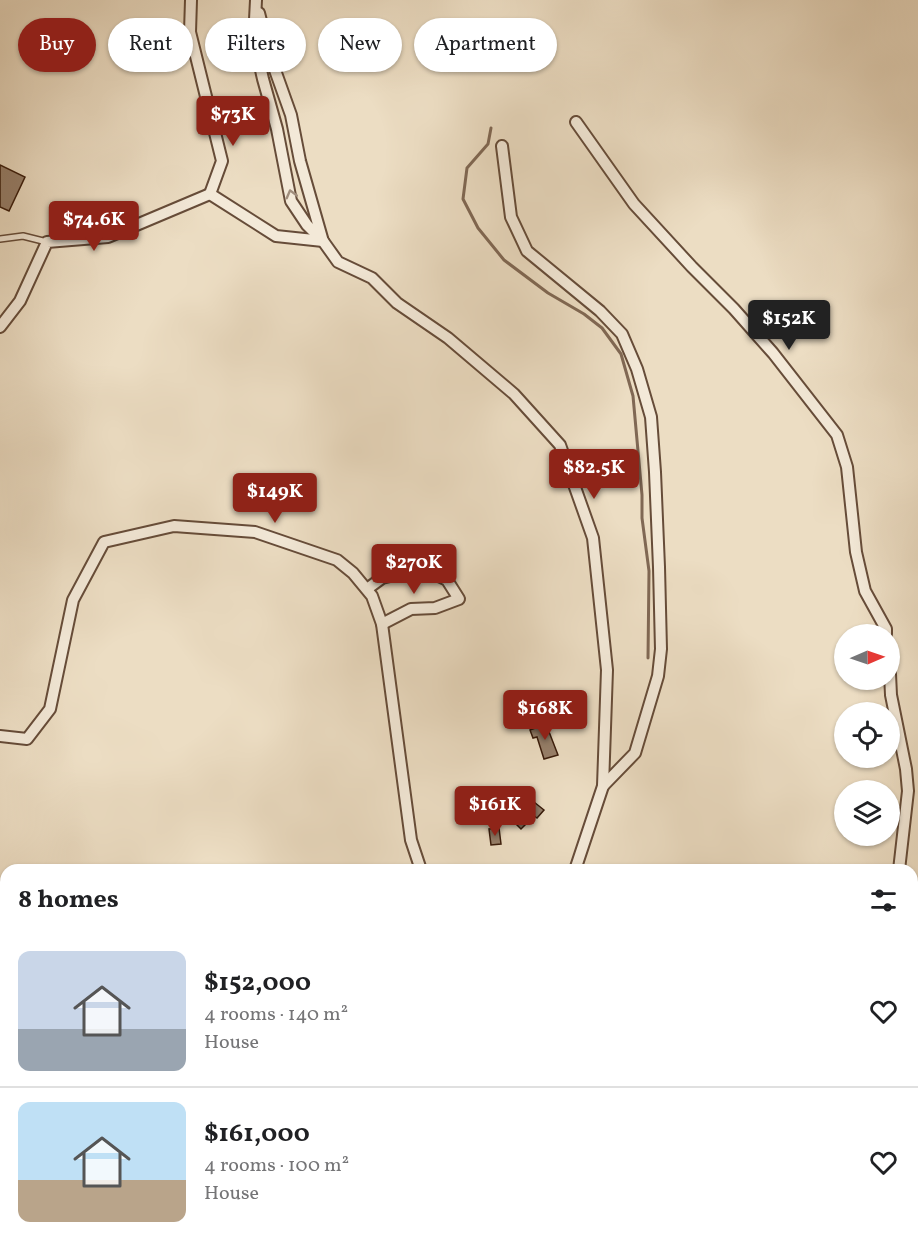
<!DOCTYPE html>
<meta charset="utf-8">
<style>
:root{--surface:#fff;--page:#f2f2f2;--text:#202124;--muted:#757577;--line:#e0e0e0;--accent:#8f2418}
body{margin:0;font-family:Vollkorn,serif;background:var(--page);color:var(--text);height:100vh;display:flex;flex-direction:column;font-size:22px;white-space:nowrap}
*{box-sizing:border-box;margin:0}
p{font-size:20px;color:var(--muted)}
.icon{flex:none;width:33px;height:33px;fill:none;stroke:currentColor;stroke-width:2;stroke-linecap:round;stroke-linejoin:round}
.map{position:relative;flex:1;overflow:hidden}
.side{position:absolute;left:0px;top:864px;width:918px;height:386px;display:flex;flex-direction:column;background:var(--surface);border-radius:18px 18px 0 0;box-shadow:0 2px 4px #0004}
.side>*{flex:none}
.top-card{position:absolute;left:18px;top:18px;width:600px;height:54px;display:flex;gap:12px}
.needle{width:39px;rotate:88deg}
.tools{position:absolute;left:834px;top:624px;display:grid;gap:12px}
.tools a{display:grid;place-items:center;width:66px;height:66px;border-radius:50%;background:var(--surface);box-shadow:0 2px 4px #0004;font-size:30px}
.price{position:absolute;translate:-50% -51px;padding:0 14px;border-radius:6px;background:var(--accent);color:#fff;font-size:20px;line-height:39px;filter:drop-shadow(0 2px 3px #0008)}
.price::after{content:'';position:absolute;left:50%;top:36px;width:18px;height:14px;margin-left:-9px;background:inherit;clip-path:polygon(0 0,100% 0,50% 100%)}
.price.on{background:#222;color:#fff}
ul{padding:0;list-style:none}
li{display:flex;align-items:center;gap:18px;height:150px;padding:0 18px}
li+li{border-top:2px solid var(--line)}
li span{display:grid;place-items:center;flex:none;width:168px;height:120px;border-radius:12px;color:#555}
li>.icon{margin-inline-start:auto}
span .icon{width:72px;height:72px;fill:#fffc;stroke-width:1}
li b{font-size:26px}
h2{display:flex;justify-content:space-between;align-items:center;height:72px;padding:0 18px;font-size:26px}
.pill{padding:0 21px;border-radius:27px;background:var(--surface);box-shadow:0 2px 4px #0004;font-size:21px;line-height:54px}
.pill.on{background:var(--accent);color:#fff}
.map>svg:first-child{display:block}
.green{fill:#cebca4;stroke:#846c58;stroke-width:1.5}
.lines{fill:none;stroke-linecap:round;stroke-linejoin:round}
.stream{stroke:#806854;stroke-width:3}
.building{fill:#97806b;stroke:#3a1c0b;stroke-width:1.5}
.lane-casing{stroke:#664c39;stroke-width:8}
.street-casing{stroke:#664c39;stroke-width:14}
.lane{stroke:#f3e9d8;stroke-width:5}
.street{stroke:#f3e9d8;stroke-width:10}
.oneway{stroke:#a08d7c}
</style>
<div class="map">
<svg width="918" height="1249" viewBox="0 0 918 1249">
<rect width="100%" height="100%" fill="#ecddc3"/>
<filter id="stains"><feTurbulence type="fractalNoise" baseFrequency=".00333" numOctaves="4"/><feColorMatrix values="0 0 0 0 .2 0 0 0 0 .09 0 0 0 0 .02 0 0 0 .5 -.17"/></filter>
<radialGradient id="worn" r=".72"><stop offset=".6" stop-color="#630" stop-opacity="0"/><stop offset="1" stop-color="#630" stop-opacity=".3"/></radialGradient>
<!-- green -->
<g class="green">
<polygon points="471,1244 531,1244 535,1249 469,1249"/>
<polygon points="707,1244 761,1244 776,1248 785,1247 788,1244 805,1244 801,1249 710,1249"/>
</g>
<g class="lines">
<!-- stream -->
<g class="stream">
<polyline points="491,128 488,144 467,168 463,199 478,228 504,260 548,293 584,314 602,328 621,354 633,396 642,495 642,518 649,571 648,658"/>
<polyline points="912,944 918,940"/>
<polyline points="541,1244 543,1249"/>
</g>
</g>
<!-- building -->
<g class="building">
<polygon points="0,165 25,177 9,211 0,207"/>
<polygon points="546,724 558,755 544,759 537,737 533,738 530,730"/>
<polygon points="529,798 544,810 537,818 534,816 521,829 514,822 526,810 522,806"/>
<polygon points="499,828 501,844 491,845 489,829"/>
</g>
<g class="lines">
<defs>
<polyline id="lane" points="0,239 23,236 47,242"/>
<g id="street">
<polyline points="191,0 190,32 222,161 210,194 276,236 323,241"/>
<polyline points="256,0 254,39 263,79 277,129 291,201 307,225 323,241 338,262 372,278 397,303 448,338 514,394 560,445 593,538 607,670 603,786 575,870"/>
<polyline points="259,13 270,56 291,115 300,161 322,238"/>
<polyline points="576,122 634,204 692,267 734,309 773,353 837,435 847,467 856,552 865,591 886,629 886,634"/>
<polyline points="502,146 511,217 527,251 600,311 622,334 637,369 651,417 655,472 659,567 661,649 658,676 635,753 603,786"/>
<polyline points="0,327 20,301 47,242 108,237 210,194"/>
<polyline points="367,589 382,578 406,572 428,571 447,580 459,599 435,608 411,609 382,624"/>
<polyline points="890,674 891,695 906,769 908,791 899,870"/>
<polyline points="0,736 27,739 50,709 73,600 104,542 174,526 255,532 337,560 353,573 372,596 382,624 411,840 421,870"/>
<polyline points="912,978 918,970"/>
<polyline points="912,1038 918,1040"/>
<polyline points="912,1149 918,1153"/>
<polyline points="608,1244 619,1249"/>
<polyline points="896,1244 901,1249"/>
<polyline points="413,1249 417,1244"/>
<polyline points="686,1249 691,1244"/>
</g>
</defs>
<!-- lane casing -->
<use href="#lane" class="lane-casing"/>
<!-- street casing -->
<use href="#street" class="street-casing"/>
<!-- lane -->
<use href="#lane" class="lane"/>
<!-- street -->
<use href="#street" class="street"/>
</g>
<!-- one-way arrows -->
<defs><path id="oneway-chevron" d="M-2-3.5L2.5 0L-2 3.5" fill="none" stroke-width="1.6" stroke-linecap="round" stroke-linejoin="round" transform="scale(1.5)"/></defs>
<use class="oneway" href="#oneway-chevron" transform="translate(291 194) rotate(-105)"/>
<rect width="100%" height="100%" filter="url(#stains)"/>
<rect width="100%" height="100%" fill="url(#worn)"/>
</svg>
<div class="tools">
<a><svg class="needle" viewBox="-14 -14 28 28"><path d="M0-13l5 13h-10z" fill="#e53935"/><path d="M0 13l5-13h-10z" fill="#757577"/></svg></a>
<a><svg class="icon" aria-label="locate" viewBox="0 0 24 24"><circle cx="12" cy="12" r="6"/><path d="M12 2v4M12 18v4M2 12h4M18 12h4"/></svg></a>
<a><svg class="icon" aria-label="layers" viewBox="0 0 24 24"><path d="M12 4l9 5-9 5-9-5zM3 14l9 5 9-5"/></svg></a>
</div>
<b class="price" style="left:233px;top:147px">$73K</b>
<b class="price" style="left:94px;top:252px">$74.6K</b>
<b class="price on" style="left:789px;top:351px">$152K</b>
<b class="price" style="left:594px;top:500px">$82.5K</b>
<b class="price" style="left:275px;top:524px">$149K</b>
<b class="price" style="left:414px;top:595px">$270K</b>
<b class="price" style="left:545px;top:741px">$168K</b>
<b class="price" style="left:495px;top:837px">$161K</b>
<div class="top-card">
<a class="pill on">Buy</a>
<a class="pill">Rent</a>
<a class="pill">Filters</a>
<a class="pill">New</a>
<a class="pill">Apartment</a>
</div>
<section class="side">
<h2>8 homes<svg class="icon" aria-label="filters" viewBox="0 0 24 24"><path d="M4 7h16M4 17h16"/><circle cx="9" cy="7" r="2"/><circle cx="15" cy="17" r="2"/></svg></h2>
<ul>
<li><span style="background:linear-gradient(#c9d6e8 65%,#9aa5b1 0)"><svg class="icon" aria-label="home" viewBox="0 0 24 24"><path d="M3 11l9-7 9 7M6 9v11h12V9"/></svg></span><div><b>$152,000</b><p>4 rooms · 140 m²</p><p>House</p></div><svg class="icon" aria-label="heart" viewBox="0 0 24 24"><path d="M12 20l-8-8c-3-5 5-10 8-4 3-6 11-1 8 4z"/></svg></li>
<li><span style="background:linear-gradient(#bfe0f5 65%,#b9a48a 0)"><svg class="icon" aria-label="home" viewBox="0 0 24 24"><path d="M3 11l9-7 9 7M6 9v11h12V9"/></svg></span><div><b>$161,000</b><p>4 rooms · 100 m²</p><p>House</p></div><svg class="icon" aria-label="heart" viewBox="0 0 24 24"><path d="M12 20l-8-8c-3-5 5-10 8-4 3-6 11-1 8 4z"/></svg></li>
</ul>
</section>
</div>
